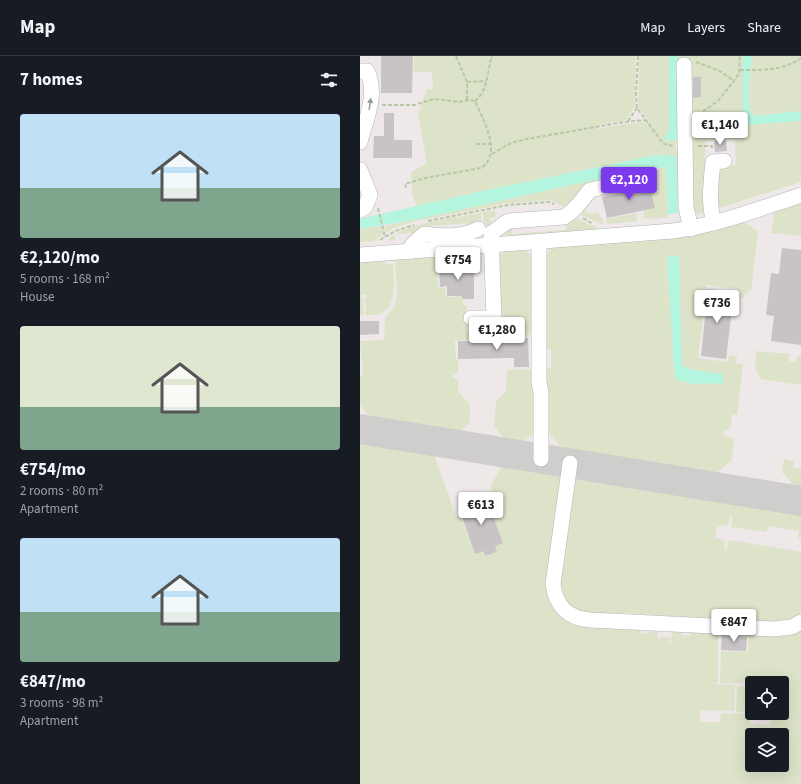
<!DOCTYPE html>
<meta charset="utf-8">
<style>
:root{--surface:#171b24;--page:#20242c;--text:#f1f3f6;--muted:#9ea1a6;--line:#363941;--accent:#7c3aed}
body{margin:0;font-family:"Source Sans 3",sans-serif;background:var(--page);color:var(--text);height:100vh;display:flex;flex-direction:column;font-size:15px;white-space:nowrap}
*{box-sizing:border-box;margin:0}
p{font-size:13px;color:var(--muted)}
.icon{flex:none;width:22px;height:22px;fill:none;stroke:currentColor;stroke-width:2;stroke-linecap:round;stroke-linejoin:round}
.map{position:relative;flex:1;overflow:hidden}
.drawer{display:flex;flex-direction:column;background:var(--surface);width:360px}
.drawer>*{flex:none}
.buttons{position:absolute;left:385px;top:620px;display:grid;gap:8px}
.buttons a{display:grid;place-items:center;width:44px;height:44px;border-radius:4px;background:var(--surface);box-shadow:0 4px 16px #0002;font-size:20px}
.price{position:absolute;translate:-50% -34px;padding:0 9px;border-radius:4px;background:#fff;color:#222;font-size:13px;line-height:26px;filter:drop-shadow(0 1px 2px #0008)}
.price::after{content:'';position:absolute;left:50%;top:24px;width:12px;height:9px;margin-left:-6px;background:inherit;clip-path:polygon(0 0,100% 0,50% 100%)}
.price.active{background:var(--accent);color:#fff}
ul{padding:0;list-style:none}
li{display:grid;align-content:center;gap:8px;height:212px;padding:0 20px}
li span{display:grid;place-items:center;height:124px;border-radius:4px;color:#555}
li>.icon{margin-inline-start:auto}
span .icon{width:72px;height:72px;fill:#fffc;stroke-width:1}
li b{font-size:17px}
h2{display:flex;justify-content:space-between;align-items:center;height:48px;padding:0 20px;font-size:17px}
header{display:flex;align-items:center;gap:24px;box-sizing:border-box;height:56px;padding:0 20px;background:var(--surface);border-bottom:1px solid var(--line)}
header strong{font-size:19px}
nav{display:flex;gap:22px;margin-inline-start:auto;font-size:14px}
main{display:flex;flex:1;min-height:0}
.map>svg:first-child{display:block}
.green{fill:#dde3c8;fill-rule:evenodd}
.water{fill:#b3f5df}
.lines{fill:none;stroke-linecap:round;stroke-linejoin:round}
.taxiway{stroke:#d0cdcd;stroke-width:30}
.building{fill:#c8c3c4}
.minor-casing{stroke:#b0b6b5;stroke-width:16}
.path{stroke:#b7c8a6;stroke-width:2;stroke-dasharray:4 2;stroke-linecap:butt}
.minor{stroke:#fff;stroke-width:15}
.oneway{fill:#979c9b}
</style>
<header>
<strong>Map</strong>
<nav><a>Map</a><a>Layers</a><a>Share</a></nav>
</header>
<main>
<section class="drawer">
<h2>7 homes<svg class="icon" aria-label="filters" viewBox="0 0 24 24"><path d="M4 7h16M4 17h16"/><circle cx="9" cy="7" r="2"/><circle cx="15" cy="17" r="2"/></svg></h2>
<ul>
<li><span style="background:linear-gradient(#bfe0f5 60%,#7fa58c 0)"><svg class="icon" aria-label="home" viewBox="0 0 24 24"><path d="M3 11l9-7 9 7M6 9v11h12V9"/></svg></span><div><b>€2,120/mo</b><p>5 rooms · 168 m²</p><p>House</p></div></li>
<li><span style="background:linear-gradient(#dfe7d0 65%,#7fa58c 0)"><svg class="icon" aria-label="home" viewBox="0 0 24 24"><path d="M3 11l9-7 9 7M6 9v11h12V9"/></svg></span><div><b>€754/mo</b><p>2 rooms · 80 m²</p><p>Apartment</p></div></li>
<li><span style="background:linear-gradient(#bfe0f5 60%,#7fa58c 0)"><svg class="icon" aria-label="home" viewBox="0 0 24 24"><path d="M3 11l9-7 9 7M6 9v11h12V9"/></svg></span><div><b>€847/mo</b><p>3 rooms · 98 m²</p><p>Apartment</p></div></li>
</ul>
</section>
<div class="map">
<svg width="441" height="728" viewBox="0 0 441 728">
<rect width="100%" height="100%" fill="#efe8e8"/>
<!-- green -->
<g class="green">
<polygon points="54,0 276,0 275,50 266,64 235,70 237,73 264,68 289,66 278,50 279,0 309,0 309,74 317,84 318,0 383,0 383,59 348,68 349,74 386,69 441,65 441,126 356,153 360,112 376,109 375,84 367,83 345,85 345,151 343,157 332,160 323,88 314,89 315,91 322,93 323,156 318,157 316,101 296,99 127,134 57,150 52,139 51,116 67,107 58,58 67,33 73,33 72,16 54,16"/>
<path d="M392 0H441V55L396 60 392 59C385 51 390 11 392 0Z"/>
<polygon points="305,111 306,111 308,162 284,163 284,154 295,152 290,127 275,129 273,119 256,123 211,154 190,144 149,147 56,165 34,172 26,177 24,170 239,123"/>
<polygon points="441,145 441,180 411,177 415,154"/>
<polygon points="135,154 136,161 130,162 131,168 138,167 131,171 124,168 123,156"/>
<polygon points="228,155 229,158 239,156 240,162 242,162 243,168 241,168 217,157"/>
<path d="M121 157V167L63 170 54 177 35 178V184L29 185 30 181C53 166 94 162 121 157Z"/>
<polygon points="276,157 277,165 248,168 246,163"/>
<polygon points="213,160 239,173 280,170 280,172 148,181 145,177 144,175 151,169 152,178 206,174 205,164"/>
<path d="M383 165 398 176 391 235H388L387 239 384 238V242H377V233L347 229 338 302 368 306 369 299 377 300 376 307 383 308 377 359H372L370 374H364L363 380 374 382 372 404 353 420 207 396 188 377 187 328H184V313L191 312V293H184L186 200 193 190 331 179ZM319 200 322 311 334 314H314L307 201Z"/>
<polygon points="22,170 23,179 14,185 0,186 0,173"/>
<polygon points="163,193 171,199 175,208 175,295 171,295 171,279 147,279 146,264 139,252 139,200 145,195"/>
<path d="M74 199 77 208 78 232H85L86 241H96V236L102 235 103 249 107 250V275H120L121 284H95L96 304H98V318L93 317V322L98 323V335L110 349V366L97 378 12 364 0 349V321L2 320C5 307 0 298 0 285L24 284 25 262 35 250 37 237 35 202Z"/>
<path d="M25 203V208H33C33 224 39 248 21 257 17 260 11 259 6 259L5 243 7 242V239L4 238 1 240 3 244 4 259H0V205Z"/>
<polygon points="396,295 430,298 429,305 436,306 437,299 441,300 441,329 401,323 395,312"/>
<polygon points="175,313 175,377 159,388 148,387 134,370 136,346 146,335 147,314"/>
<path d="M0 384 73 396 96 460 101 459V461L102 463 115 497 124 495 126 500 137 496 135 490 143 487 129 452 138 448 131 430 143 407 197 417 202 423 194 548 280 573V577L289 578V574H298V586L300 581H310L309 587H311L312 572 322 576V579L330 580V576L358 575V627H354V628L375 629 374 655 340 654V666H360L361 657 390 658V668L411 669V657H422V627L392 628 360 627 361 595 388 596 389 576 441 573V728H0ZM392 679H422V709H392Z"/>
<polygon points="424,403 434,405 433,412 441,413 441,435 439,435 422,416"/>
<polygon points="221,420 441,455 441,482 438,482 439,475 408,470 407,476 371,471 373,461 370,460 368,470 357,469 355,482 365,484 364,493 367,494 369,484 441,496 441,560 424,567 263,557 251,559 230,559 207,549 199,533 213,426"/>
<polygon points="377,630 392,630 392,656 376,656"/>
</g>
<!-- water -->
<g class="water">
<polygon points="309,0 318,0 317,84 305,84 305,80 309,74"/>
<path d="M383 0H392C390 11 385 51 392 59L396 60 441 55V65L386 69 349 74 348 68 383 59Z"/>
<polygon points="296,99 316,100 318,157 308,158 306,111 305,111 239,123 58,163 0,173 0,163 17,159 127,134"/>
<polygon points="319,200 322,310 334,314 363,318 363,327 333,328 316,324 314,314 307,201"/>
</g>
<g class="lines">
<!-- taxiway -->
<polyline class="taxiway" points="0,373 441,445"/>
</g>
<!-- building -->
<g class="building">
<polygon points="21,0 53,0 52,37 21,37"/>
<polygon points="333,21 341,21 341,41 333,42"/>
<polygon points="24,57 34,57 34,84 52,84 52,102 13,102 14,80 24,80"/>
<polygon points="366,84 367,95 355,96 354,85"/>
<polygon points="289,126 295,152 247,162 242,141 260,137 264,134 266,131"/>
<polygon points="422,192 441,194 441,289 411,285 414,260 406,259 411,217 419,218"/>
<polygon points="114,209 114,243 102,243 102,240 87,240 87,230 80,231 79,210"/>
<polygon points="348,233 374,236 366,303 341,300"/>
<polygon points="0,265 19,265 19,278 0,279"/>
<polygon points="149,282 168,282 169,311 154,311 154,302 98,303 98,285 149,285"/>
<polygon points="125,439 143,487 135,490 137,496 125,500 124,495 115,498 98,449"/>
<polygon points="362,579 387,581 386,595 361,594"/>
</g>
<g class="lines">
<defs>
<g id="minor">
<polyline points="324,9 326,151 331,173"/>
<path d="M0 15H7C18 38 6 63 0 86"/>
<polyline points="0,114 10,139 5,151 0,154"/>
<path d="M354 167C348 147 351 126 353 106L364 105"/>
<polyline points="179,185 179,326 181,336 181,403"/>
<path d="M52 195V189L64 178C81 181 103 181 118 173"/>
<path d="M0 199 313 175C357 169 399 153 441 139"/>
<polyline points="111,262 134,262 140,271"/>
<path d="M134 262 131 177C138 173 143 168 149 165L204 161C216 154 222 144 230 134L258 128"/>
<path d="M210 407 193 528C196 550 207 562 230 564L413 573 432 571 441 566"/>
</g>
</defs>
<!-- minor casing -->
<use href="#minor" class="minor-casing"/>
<!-- path -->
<g class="path">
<polyline points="96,0 107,26 107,44"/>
<polyline points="278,0 276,38 277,52 302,86 304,88 313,90"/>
<polyline points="336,6 360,15 374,25"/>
<path d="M380 14C402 14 422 15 441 2"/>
<polyline points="107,26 126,25"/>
<path d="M115 45C128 35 127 15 132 0"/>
<path d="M22 49H54L74 43 99 46 107 44 115 45C123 63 143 98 121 112L65 122 45 128 46 132"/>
<polyline points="338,59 359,44 379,18 380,0"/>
<polyline points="268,65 277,52"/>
<polyline points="116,88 131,88"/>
<polyline points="338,90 352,90 352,94"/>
<polyline points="132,98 151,87 167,83 264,66 286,64"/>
<polyline points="18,152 25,181"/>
<polyline points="223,162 233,168"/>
<polyline points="68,165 148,149 189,146 194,148"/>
<polyline points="20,184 35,175 54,169"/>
</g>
<!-- minor -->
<use href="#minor" class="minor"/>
</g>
<!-- one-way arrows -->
<defs><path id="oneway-solid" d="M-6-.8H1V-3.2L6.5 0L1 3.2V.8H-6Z"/></defs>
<use class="oneway" href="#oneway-solid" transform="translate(10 48) rotate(-82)"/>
</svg>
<div class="buttons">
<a><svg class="icon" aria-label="locate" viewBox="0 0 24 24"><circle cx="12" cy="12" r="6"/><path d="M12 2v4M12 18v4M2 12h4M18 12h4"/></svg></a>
<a><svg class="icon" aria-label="layers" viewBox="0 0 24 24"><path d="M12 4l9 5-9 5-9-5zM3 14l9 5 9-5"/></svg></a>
</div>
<b class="price" style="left:360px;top:90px">€1,140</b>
<b class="price active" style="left:269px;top:145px">€2,120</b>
<b class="price" style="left:98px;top:225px">€754</b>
<b class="price" style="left:357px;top:268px">€736</b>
<b class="price" style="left:137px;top:295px">€1,280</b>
<b class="price" style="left:121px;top:470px">€613</b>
<b class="price" style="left:374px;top:587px">€847</b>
</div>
</main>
